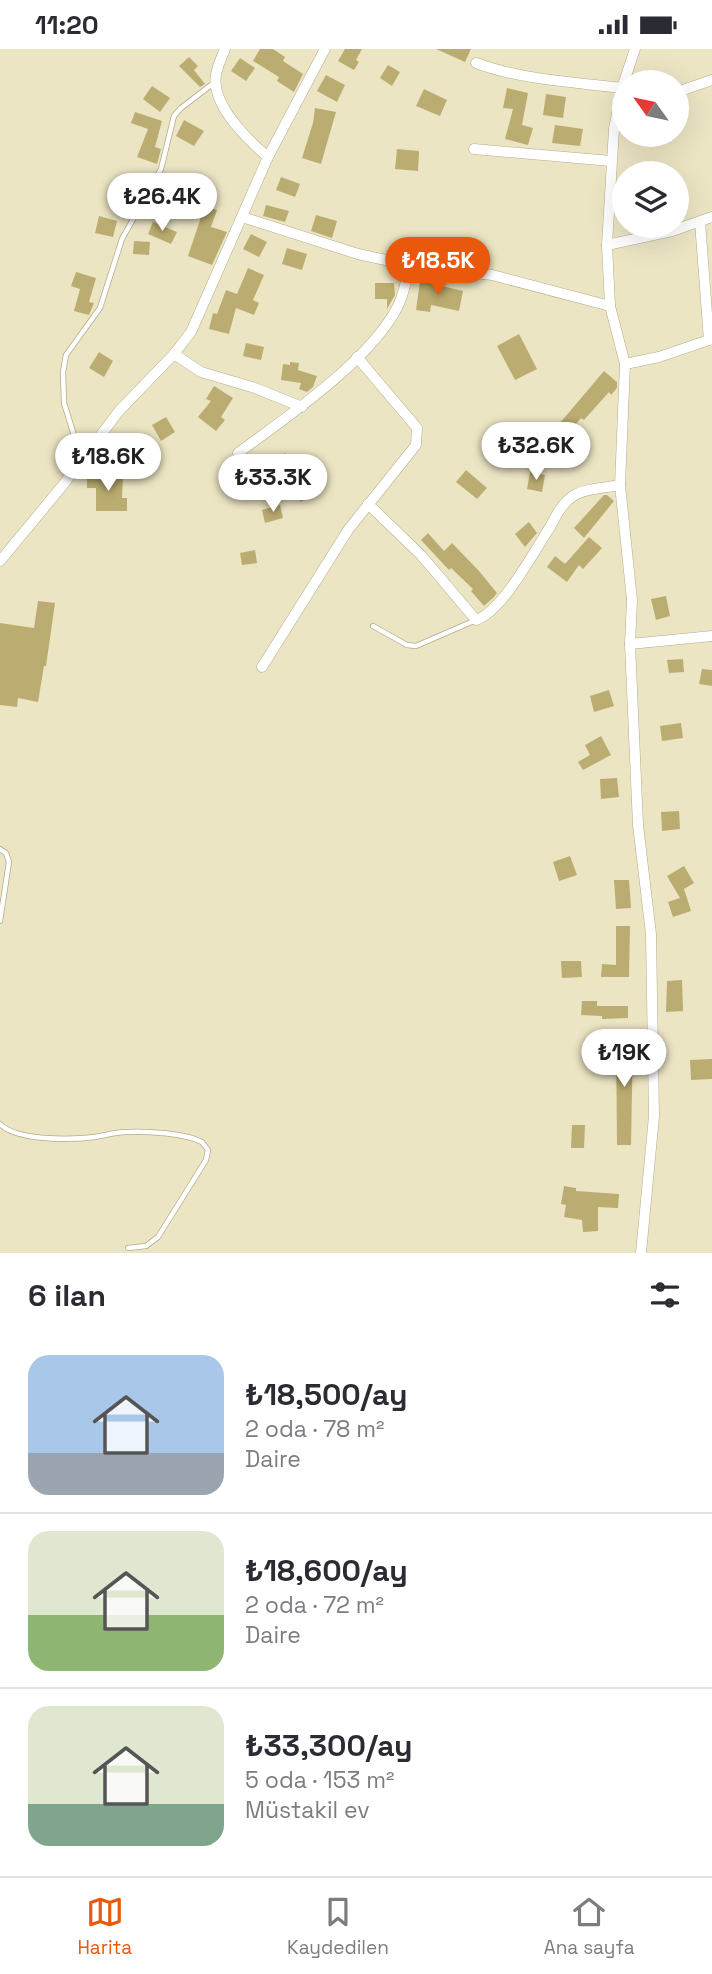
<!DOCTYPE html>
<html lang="tr">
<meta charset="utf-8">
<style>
:root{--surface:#fff;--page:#f2f2f3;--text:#2b2b33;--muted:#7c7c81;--line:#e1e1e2;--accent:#ea580c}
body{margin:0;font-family:"Space Grotesk",sans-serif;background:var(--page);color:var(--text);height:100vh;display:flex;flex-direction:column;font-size:26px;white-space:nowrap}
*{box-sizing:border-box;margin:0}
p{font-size:23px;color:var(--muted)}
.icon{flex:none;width:38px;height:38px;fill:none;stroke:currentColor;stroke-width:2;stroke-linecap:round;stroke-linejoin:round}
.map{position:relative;height:1204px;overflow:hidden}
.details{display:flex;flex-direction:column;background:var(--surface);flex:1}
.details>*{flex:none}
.needle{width:46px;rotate:303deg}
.controls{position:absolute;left:612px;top:21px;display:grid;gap:14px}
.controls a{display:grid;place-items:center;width:77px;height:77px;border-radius:50%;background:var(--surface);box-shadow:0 7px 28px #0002;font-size:35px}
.price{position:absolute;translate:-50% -60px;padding:0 16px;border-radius:24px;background:#fff;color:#222;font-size:23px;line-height:46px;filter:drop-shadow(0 2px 4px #0008)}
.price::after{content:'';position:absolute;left:50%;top:42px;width:21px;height:16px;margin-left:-10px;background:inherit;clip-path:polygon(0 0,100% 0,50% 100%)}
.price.current{background:var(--accent);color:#fff}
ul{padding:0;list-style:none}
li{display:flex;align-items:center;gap:21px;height:175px;padding:0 28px}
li+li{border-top:2px solid var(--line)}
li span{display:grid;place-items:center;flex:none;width:196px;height:140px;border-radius:21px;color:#555}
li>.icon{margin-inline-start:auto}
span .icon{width:84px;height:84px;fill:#fffc;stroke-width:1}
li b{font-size:30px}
h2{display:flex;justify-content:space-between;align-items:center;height:84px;padding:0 28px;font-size:30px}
.status{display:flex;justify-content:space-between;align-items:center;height:49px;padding:0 35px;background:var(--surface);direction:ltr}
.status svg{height:19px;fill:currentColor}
.dock{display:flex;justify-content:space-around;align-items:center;height:98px;border-top:2px solid var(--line);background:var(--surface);font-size:19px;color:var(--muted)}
.dock a{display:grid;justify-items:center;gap:4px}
.dock .current{color:var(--accent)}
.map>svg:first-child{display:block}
.building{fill:#bbad71}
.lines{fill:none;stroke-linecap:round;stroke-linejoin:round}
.lane-casing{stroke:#b3ac8c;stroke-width:6}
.street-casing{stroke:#b3ac8c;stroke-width:11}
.lane{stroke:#fff;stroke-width:4.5}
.street{stroke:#fff;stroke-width:10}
</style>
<div class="status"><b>11:20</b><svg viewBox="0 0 49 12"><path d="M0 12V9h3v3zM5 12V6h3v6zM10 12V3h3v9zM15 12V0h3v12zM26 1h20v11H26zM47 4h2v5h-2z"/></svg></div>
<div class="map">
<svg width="712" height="1204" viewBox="0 0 712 1204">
<rect width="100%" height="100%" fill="#ece5c4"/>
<!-- building -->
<g class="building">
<polygon points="260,0 273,0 285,8 283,12 303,25 294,43 277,32 279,28 253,12"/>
<polygon points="345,0 362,0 356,11 359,13 354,21 338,12"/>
<polygon points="436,0 471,0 465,13"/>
<polygon points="189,8 198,17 194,21 205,35 200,38 179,17"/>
<polygon points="240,9 255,19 246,32 231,22"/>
<polygon points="388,16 400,23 392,37 380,29"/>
<polygon points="326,26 345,36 337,53 317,42"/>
<polygon points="152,37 170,49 160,63 143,50"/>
<polygon points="507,39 528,44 522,76 533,79 528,96 505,90 513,60 503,59"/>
<polygon points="424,40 447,51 440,67 416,57"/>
<polygon points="546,45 566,48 563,69 543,66"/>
<polygon points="315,59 336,63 321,115 302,109 313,74"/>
<polygon points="135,63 162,72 155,98 161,100 157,115 137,108 148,80 131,74"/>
<polygon points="184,71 204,82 194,97 176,87"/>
<polygon points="555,76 583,80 580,97 552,94"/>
<polygon points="397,100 419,102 418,122 395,120"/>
<polygon points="281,128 300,135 295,148 276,141"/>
<polygon points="166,146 185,152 181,165 162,159"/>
<polygon points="201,156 217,161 211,178 227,183 212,216 188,207 201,168 197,167"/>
<polygon points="266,156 289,162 285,173 263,167"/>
<polygon points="316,166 337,172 332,189 311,182"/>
<polygon points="99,167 117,172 113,188 95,184"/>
<polygon points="153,173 177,183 171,195 148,185"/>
<polygon points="251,185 267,193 259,208 243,200"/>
<polygon points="134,192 150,193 149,206 133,205"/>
<polygon points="287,199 307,205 302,221 282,215"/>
<polygon points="248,219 264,226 253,251 259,254 254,266 236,259 229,285 209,280 213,264 217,265 226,241 237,245"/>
<polygon points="76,223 96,229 89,253 94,254 89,266 74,262 80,240 71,237"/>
<polygon points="420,232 463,242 459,262 431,256 430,263 416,261"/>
<polygon points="375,234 394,234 395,246 387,260 387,250 375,250"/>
<polygon points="519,285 537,320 515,331 497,297"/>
<polygon points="246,294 264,298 261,311 243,307"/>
<polygon points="99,303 113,312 104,328 89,319"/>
<polygon points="290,313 299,314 298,321 317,327 313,338 307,343 299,340 301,334 281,331 283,315 290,316"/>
<polygon points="604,322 617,333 617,339 611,346 609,343 584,371 581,369 571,381 560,374"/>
<polygon points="214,337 233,349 221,368 225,371 216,382 198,368 211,352 206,350"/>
<polygon points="166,368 175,383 161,392 152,376"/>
<polygon points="285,404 303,435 310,429 318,438 301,453 273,413"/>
<polygon points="466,421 487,439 477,450 456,433"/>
<polygon points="530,423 545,426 542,443 527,440"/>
<polygon points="87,427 123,428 122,449 127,449 127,462 96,462 96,439 87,439"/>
<polygon points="604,446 607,446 614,452 584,489 574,479"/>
<polygon points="280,456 283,469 265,474 262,461"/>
<polygon points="529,473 537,484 525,498 515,485"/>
<polygon points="428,484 444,502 452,494 479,522 497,544 494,548 484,557 471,542 473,540 451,519 449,521 421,491"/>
<polygon points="589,488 602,499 583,520 579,516 567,533 547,518 555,507 565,515"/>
<polygon points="255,501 257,514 242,516 240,504"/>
<polygon points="666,547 670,567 656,571 651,550"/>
<polygon points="38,552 55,554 46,617 44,617 38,653 18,649 17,658 0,656 0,574 34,579"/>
<polygon points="683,610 684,623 669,624 667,611"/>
<polygon points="702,620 712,621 712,637 699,635"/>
<polygon points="609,641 614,657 594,663 590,647"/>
<polygon points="681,674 683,689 662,692 660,677"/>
<polygon points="601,687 611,706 583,721 578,713 590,706 585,696"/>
<polygon points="617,729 619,748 601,750 600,730"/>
<polygon points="679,762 680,780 662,782 661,763"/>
<polygon points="570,807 577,826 559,832 553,813"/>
<polygon points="684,817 694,834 684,840 691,862 673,868 668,853 680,849 667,827"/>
<polygon points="614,831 629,831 631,859 616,860"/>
<polygon points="616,877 630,877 629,928 601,928 602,915 616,916"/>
<polygon points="561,912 581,912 582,928 562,929"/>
<polygon points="682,931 683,962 666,963 667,932"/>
<polygon points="582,952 597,952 597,957 628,957 628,969 602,970 602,967 581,966"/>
<polygon points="633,987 631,1096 617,1096 616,988"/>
<polygon points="712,1010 712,1030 691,1031 690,1011"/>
<polygon points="572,1076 585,1076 584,1099 571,1099"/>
<polygon points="564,1137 576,1139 576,1142 619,1145 618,1159 598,1158 598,1182 583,1183 582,1171 564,1168 566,1156 561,1155"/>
</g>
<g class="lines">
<defs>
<g id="lane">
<polyline points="81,409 64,354 63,323 66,306 100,259 122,190 161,120 174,67 181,59 215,33"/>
<polyline points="373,577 407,596 416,597 476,571"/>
<polyline points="0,800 6,804 9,813 0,872"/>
<path d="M0 1075C17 1092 71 1091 95 1088 106 1086 116 1083 127 1083 147 1082 184 1084 202 1093L208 1101 206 1111 158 1188 146 1197 128 1199"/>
</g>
<g id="street">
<path d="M225 0C222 8 217 17 216 26 211 56 248 91 268 108"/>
<polyline points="635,0 622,39 614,80 607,196 610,257 625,315 620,436 632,551 630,595 638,776 651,885 654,1067 641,1204"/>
<path d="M476 14C522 31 574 33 622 39"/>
<polyline points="677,43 712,31"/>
<polyline points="474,100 611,112"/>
<polyline points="242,168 358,205 409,216 492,226 610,257"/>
<polyline points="700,173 709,291"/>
<polyline points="607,196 672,182 712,168"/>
<polyline points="174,305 201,323 255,339 302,358"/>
<polyline points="625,315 659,308 712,290"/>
<path d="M238 404C287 368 371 311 398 257 404 244 407 230 409 216"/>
<path d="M368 455 421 506 476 571C502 563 535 501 550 478 556 467 562 454 573 447 586 439 605 439 620 436"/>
<polyline points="0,512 63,436 119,362 174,305 191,283 268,108 325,0"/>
<polyline points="630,595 712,587"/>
<polyline points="262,618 348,481 416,396 417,379 357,308"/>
</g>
</defs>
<!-- lane casing -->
<use href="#lane" class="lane-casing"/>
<!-- street casing -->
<use href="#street" class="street-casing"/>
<!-- lane -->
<use href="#lane" class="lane"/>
<!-- street -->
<use href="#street" class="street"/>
</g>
</svg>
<div class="controls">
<a><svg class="needle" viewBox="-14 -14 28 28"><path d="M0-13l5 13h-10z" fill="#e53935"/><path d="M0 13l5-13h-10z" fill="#7c7c81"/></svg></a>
<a><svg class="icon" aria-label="layers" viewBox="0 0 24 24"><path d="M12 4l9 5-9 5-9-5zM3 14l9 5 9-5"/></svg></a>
</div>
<b class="price" style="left:162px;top:184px">₺26.4K</b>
<b class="price current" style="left:438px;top:248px">₺18.5K</b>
<b class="price" style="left:536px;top:433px">₺32.6K</b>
<b class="price" style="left:108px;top:444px">₺18.6K</b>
<b class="price" style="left:273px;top:465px">₺33.3K</b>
<b class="price" style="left:624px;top:1040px">₺19K</b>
</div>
<section class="details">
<h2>6 ilan<svg class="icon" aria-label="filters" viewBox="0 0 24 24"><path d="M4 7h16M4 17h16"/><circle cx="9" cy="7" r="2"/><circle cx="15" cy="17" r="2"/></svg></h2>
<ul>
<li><span style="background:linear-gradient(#a9c7e8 70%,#9aa5b1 0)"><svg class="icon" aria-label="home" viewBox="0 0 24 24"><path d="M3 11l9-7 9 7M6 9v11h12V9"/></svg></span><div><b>₺18,500/ay</b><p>2 oda · 78 m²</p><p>Daire</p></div></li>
<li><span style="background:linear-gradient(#dfe7d0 60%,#8fb573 0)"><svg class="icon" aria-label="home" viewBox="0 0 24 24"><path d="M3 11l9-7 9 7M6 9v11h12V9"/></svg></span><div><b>₺18,600/ay</b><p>2 oda · 72 m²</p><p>Daire</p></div></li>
<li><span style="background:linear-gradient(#dfe7d0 70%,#7fa58c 0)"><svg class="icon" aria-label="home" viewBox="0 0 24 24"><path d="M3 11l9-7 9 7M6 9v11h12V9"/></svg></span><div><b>₺33,300/ay</b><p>5 oda · 153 m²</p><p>Müstakil ev</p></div></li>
</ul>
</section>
<nav class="dock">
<a class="current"><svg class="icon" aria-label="map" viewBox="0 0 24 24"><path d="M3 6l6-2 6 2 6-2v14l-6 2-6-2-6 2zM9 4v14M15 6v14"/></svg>Harita</a>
<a><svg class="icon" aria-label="saved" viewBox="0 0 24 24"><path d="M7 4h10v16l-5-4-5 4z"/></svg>Kaydedilen</a>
<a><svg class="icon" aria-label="home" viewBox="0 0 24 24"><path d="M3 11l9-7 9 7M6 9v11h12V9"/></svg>Ana sayfa</a>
</nav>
